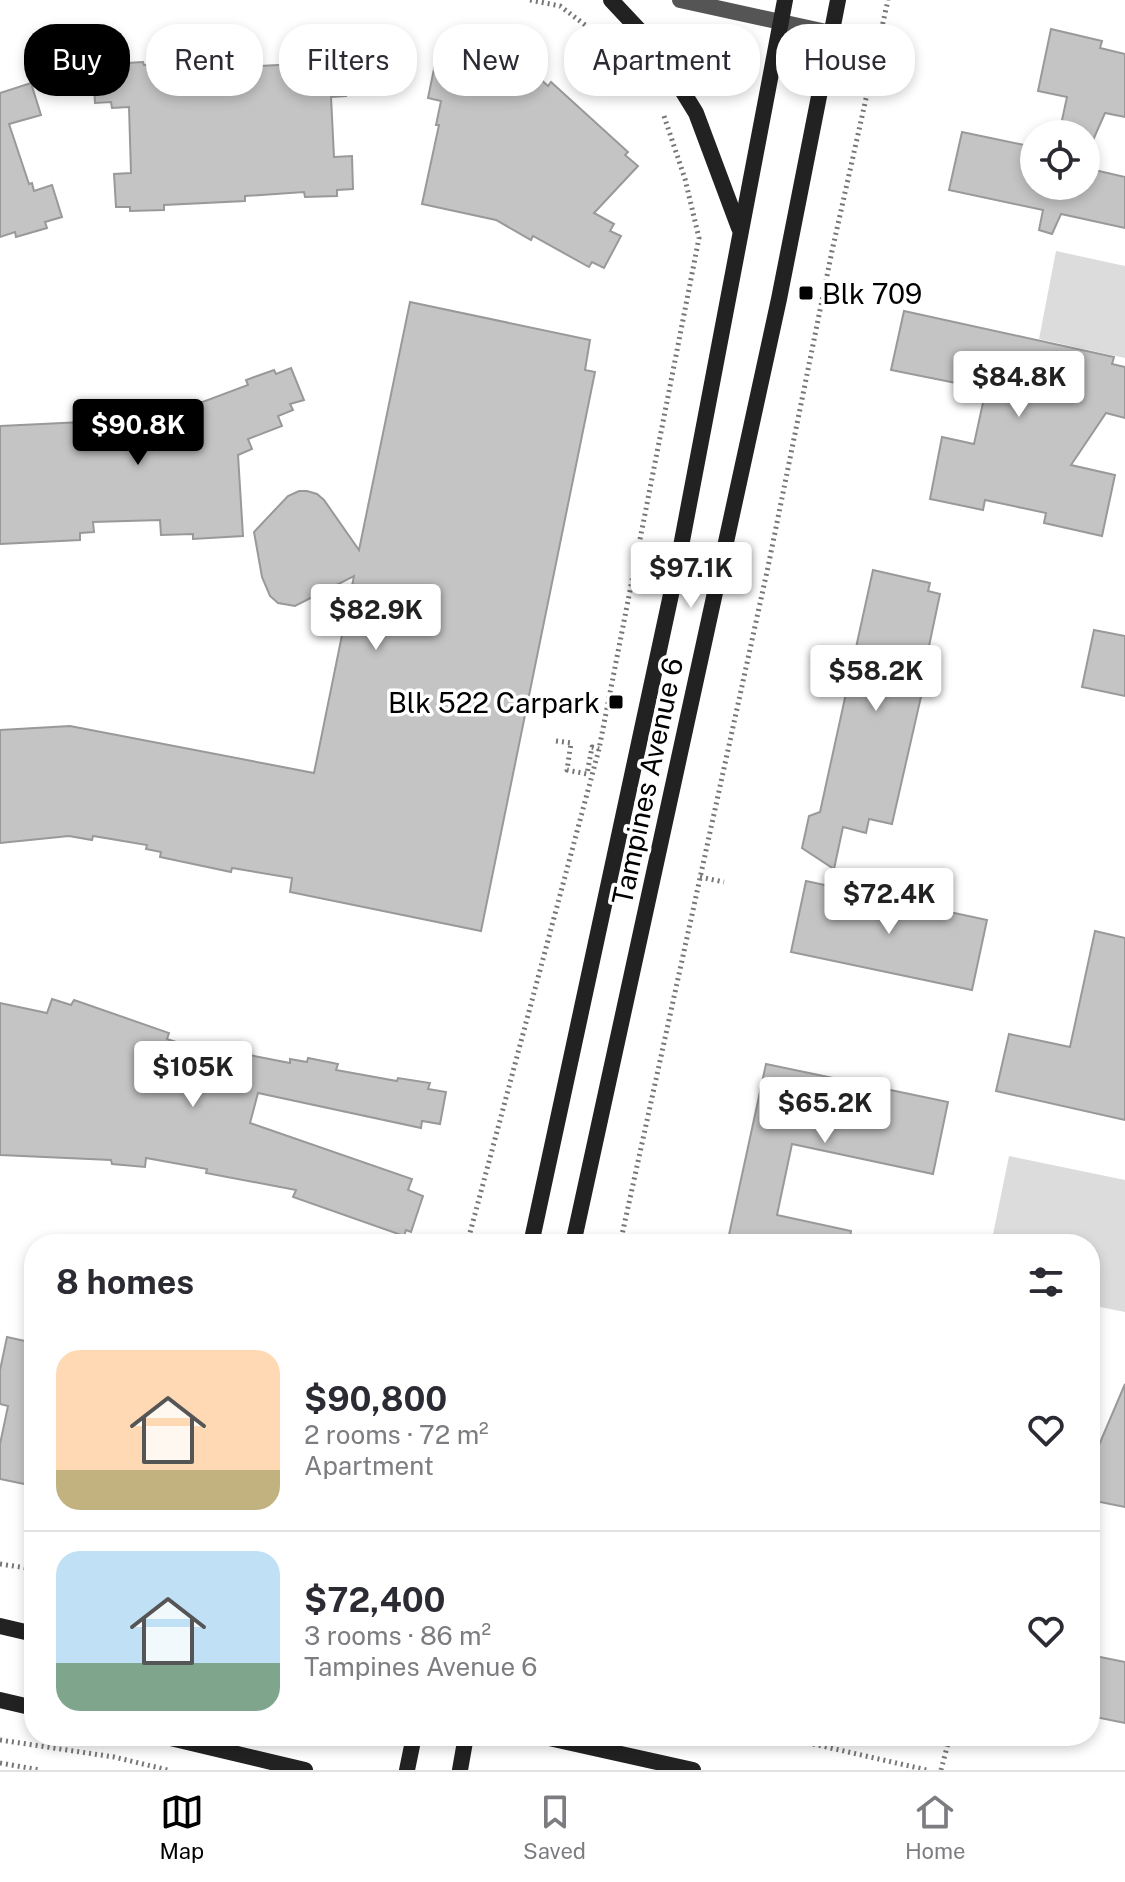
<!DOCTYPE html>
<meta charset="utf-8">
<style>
:root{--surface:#fff;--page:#f2f2f3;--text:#2b2b33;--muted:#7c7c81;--line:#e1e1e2;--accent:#000}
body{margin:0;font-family:"Public Sans",sans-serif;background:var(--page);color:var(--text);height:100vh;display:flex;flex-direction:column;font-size:30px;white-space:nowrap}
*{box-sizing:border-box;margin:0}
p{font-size:26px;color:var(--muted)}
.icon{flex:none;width:44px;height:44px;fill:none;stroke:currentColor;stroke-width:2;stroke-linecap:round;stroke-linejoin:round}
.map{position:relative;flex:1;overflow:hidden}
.panel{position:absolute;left:24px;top:1234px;width:1076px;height:512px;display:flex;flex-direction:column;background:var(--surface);border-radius:32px;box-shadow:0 4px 12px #0003}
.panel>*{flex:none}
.guide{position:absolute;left:24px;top:24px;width:1078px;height:72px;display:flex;gap:16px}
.buttons{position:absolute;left:1020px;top:120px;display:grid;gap:16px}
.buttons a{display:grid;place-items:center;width:80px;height:80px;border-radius:50%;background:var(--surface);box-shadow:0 4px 12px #0003;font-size:40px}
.price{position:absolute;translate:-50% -68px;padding:0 18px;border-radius:8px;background:#fff;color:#222;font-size:26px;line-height:52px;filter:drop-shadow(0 2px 4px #0008)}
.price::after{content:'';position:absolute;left:50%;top:48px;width:24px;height:18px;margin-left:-12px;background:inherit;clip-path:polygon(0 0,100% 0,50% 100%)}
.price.current{background:var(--accent);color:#fff}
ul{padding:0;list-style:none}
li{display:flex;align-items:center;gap:24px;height:200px;padding:0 32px}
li+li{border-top:2px solid var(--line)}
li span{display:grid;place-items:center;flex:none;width:224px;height:160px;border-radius:24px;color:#555}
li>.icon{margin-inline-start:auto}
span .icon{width:96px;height:96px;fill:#fffc;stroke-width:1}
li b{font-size:34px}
h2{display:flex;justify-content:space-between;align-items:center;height:96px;padding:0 32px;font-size:34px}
.chip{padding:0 28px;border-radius:32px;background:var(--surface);box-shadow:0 4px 12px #0003;font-size:28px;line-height:72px}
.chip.current{background:var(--accent);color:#fff}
.dock{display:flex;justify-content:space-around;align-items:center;height:112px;border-top:2px solid var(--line);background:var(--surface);font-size:22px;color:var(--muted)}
.dock a{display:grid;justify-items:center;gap:4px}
.dock .current{color:var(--accent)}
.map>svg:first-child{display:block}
.green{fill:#dcdcdc}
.building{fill:#c4c4c4;stroke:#999;stroke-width:2}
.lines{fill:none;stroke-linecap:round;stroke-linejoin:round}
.path{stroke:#777;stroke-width:5;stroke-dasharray:2 4;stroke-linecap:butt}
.street{stroke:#555;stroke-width:16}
.secondary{stroke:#222;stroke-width:16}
.poi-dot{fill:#000;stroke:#fff;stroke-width:3}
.labels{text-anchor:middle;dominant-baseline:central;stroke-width:7;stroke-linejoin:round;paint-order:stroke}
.poi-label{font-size:28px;fill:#000;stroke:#fff;text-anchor:start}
.street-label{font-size:28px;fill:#000;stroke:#fff}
</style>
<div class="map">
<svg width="1125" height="1770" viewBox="0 0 1125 1770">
<rect width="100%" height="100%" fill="#fff"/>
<!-- green -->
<g class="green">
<polygon points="1056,251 1125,266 1125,358 1039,339"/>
<polygon points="1009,1156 1125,1180 1125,1312 1090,1305 1090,1244 991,1244"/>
</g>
<!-- building -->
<g class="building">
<polygon points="1051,29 1102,41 1100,48 1125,54 1125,117 1105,113 1086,156 1086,134 1059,134 1067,97 1038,91"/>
<polygon points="328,57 328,63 344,63 346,96 331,97 334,157 352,156 353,189 337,190 337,196 305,197 304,192 245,196 245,201 164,205 164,210 130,211 130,207 116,207 114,174 131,173 129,107 112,108 111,102 95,103 93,68 110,68 110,64 143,62 144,65 237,61 237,67 298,64 298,58"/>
<polygon points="435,64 528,84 536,75 548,86 551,82 628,152 625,155 638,166 594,213 614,224 610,231 621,236 604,268 592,262 589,267 533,236 531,240 496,220 422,204 439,125 436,125 441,101 428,98"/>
<polygon points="31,83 41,115 9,124 29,184 32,183 34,191 52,185 62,217 45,222 47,228 16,237 15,232 0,237 0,93"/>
<polygon points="962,132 1034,147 1034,186 1086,186 1086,168 1125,177 1125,228 1061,214 1052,234 1039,230 1043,210 949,190"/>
<polygon points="410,302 590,340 585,370 595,372 481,931 290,892 292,878 232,868 231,872 160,857 161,852 146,849 147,845 93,836 92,840 69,836 0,843 0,730 70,726 314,773 354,576 295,606 278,603 270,596 262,577 254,532 288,496 299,491 307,491 317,494 324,500 359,550"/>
<polygon points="904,311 1114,357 1112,364 1125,367 1125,418 1106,413 1071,465 1115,475 1102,536 1044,523 1046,513 985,500 983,510 930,499 942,437 974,444 986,389 891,370"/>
<polygon points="291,368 304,400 290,404 293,410 278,416 282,426 248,439 252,449 238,455 243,536 193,539 193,534 161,535 160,520 93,522 94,532 80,533 80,540 0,544 0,426 145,419 190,402 192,406 248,385 246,380 274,370 276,374"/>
<polygon points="873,570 930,583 928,591 940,594 925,665 928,666 892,824 869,819 866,833 843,827 834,869 802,848 809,816 820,812"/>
<polygon points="1094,630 1125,636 1125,696 1082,687"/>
<polygon points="806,881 987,920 972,990 791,952"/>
<polygon points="1095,931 1125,938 1125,1120 996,1091 1009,1034 1070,1047"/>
<polygon points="52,999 71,1005 74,1000 169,1033 167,1039 227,1059 229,1051 290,1063 290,1059 307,1062 308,1058 338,1064 336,1070 397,1081 398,1078 430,1083 428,1089 446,1092 440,1124 422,1121 421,1128 258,1093 250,1123 412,1179 408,1190 423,1196 411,1232 406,1230 404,1236 293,1197 296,1190 206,1173 207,1169 146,1158 145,1167 112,1164 111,1160 0,1155 0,1003 47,1013"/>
<polygon points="766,1064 948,1102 933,1174 792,1144 777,1215 851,1231 849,1244 727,1244"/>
<polygon points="7,1337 34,1343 34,1486 0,1479 0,1444 8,1406 0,1404 0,1370"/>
<polygon points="1125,1384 1125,1507 1090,1500 1090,1443 1099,1445"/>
<polygon points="1090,1655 1125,1662 1125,1723 1090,1716"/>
</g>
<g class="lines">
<!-- path -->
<g class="path">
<polyline points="530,0 560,6 609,43 638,75"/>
<polyline points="702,76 737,61 743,38"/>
<polyline points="556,741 571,743 567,770 587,774 592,747 599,749"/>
<polyline points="700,877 724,882"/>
<polyline points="467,1244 599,749 699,238 685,179 664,116"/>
<polyline points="620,1244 768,567 832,251 888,0"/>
<polyline points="0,1564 34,1569"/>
<polyline points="778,1736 927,1770"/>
<polyline points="0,1740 114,1757 168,1770"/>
<polyline points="0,1763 40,1770"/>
<polyline points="941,1770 950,1736"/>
</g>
<!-- street -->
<polyline class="street" points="680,0 831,33"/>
<!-- secondary -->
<g class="secondary">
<polyline points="611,0 656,48 696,113 739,228"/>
<polyline points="531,1244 678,562 785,0"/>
<polyline points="573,1244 779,299 838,0"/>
<polyline points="0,1626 34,1634"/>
<polyline points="0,1700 34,1708"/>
<polyline points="162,1736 305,1770"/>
<polyline points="540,1736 693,1770"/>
<polyline points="407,1770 414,1736"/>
<polyline points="460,1770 466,1736"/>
</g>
</g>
<!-- markers -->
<g class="poi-dot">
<rect x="798" y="285" width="16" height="16" rx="4"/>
<rect x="608" y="694" width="16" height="16" rx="4"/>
</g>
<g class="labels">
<!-- poi labels -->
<g class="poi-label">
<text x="822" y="293">Blk 709</text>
<text x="600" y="702" text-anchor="end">Blk 522 Carpark</text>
</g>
<!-- street labels -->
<g class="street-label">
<text transform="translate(647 781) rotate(-78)">Tampines Avenue 6</text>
</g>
</g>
</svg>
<div class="buttons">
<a><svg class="icon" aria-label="locate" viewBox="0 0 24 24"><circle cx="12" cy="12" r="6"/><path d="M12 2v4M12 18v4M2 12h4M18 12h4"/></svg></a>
</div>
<b class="price" style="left:1019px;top:419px">$84.8K</b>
<b class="price current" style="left:138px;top:467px">$90.8K</b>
<b class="price" style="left:691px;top:610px">$97.1K</b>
<b class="price" style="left:376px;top:652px">$82.9K</b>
<b class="price" style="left:876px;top:713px">$58.2K</b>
<b class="price" style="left:889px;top:936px">$72.4K</b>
<b class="price" style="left:193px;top:1109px">$105K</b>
<b class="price" style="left:825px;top:1145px">$65.2K</b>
<div class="guide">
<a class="chip current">Buy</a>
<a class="chip">Rent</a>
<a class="chip">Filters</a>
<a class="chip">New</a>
<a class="chip">Apartment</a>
<a class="chip">House</a>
</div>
<section class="panel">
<h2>8 homes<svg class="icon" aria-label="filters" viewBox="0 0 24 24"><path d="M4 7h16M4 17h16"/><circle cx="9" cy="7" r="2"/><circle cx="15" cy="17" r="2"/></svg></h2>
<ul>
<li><span style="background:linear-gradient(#ffd9b3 75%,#c2b280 0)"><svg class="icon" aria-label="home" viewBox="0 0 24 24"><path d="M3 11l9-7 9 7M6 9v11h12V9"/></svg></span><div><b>$90,800</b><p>2 rooms · 72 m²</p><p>Apartment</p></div><svg class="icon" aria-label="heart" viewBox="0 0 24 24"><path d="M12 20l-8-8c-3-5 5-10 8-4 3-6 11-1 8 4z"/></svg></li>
<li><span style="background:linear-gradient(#bfe0f5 70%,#7fa58c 0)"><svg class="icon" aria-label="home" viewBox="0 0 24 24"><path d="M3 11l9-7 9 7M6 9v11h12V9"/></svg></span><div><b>$72,400</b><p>3 rooms · 86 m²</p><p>Tampines Avenue 6</p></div><svg class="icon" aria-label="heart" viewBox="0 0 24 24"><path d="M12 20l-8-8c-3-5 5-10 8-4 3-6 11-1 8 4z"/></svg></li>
</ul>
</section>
</div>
<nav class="dock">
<a class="current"><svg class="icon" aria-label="map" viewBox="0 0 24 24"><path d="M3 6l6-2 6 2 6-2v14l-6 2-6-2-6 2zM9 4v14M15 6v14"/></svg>Map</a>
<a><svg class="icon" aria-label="saved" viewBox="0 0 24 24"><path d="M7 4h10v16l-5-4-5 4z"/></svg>Saved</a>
<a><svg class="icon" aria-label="home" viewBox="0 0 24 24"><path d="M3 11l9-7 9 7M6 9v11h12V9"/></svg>Home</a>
</nav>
